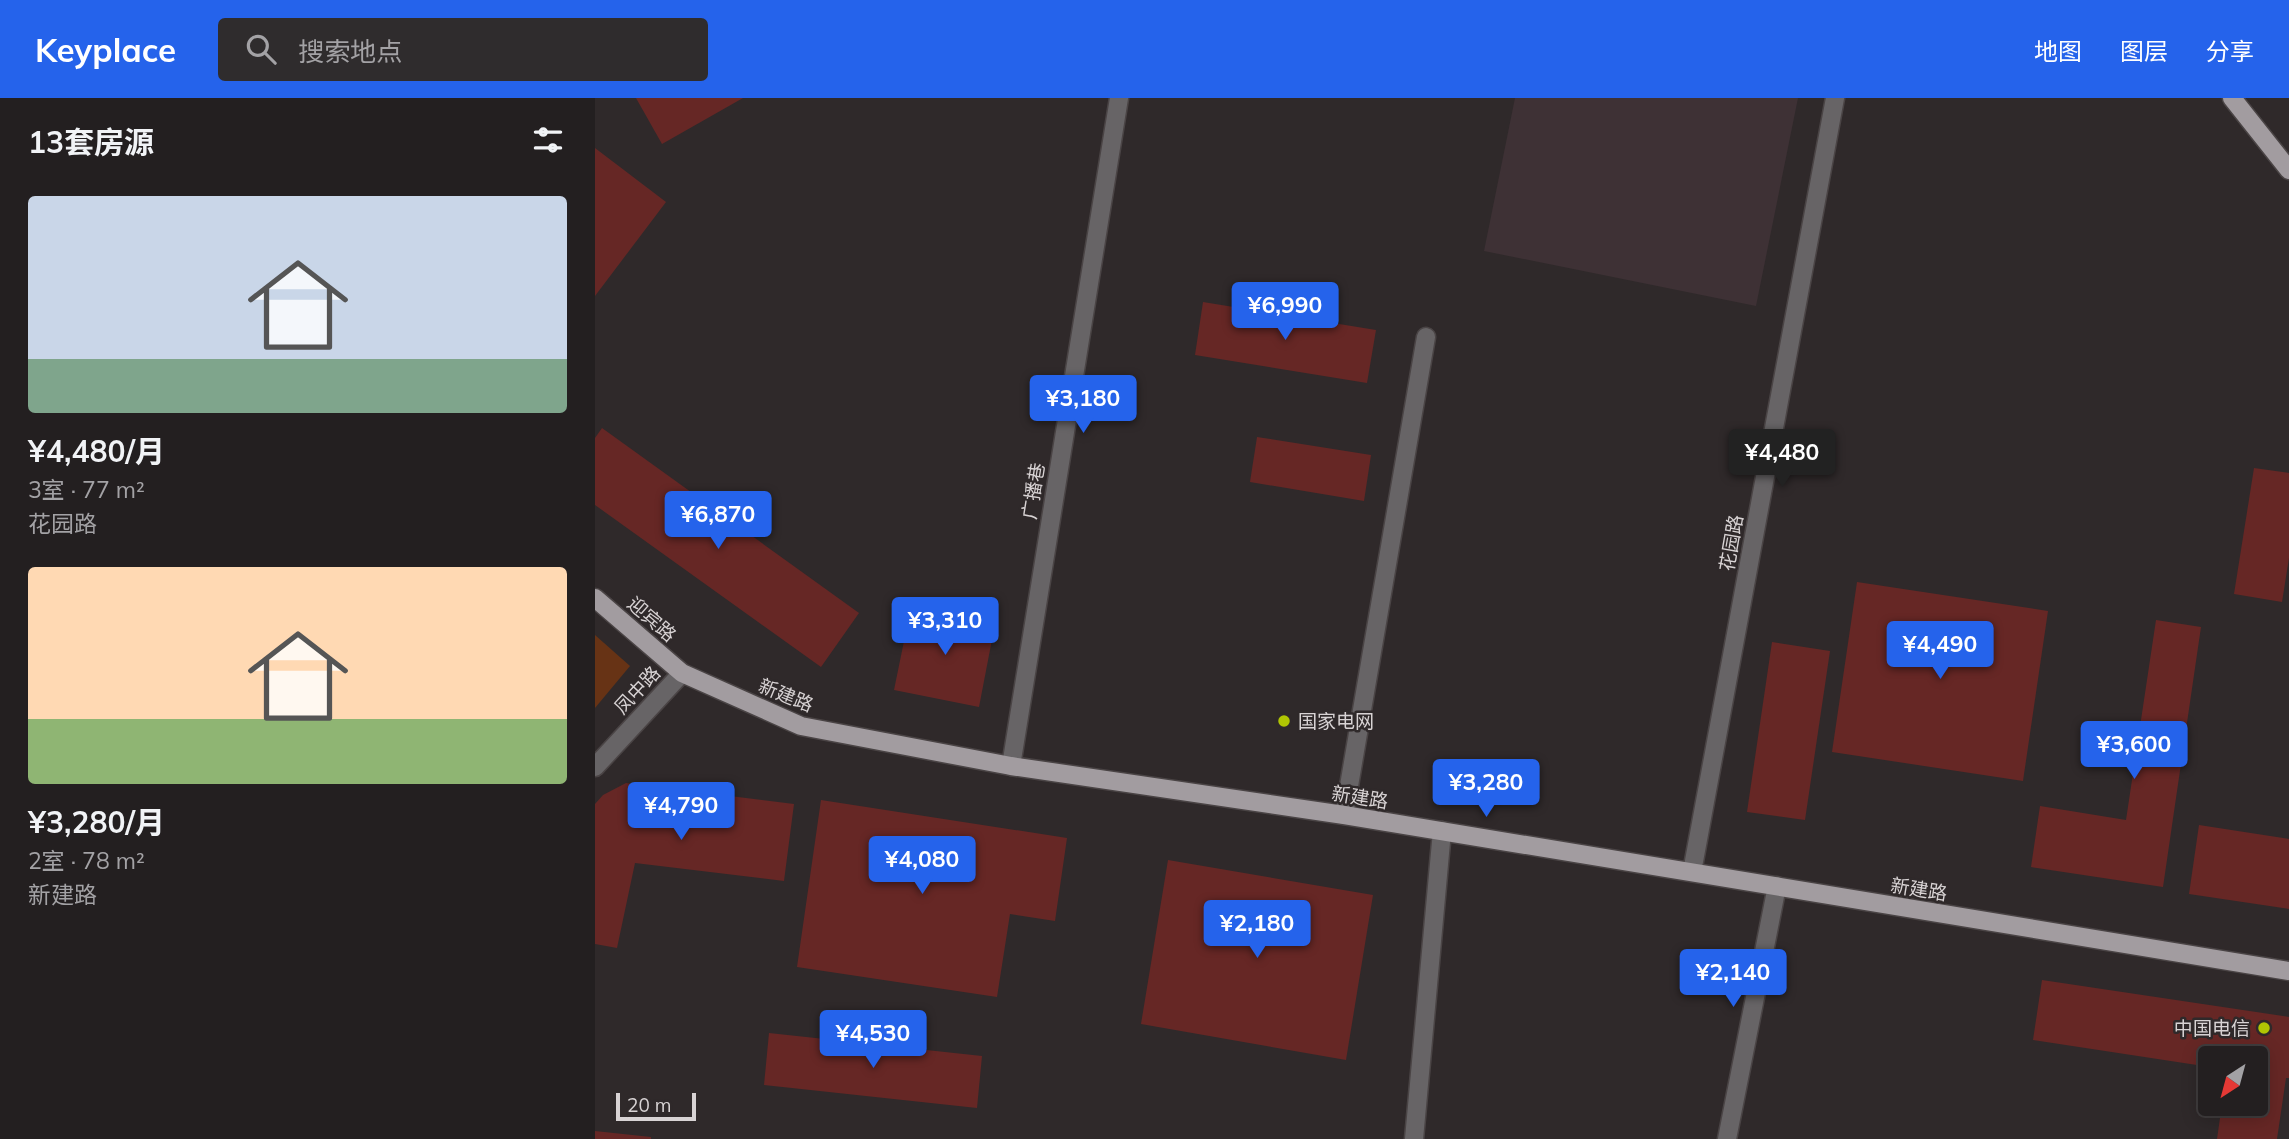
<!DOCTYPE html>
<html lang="zh">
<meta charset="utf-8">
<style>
:root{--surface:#231f20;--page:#2f2c2d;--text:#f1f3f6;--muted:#a3a2a5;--line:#403d3e;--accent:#2563eb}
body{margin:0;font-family:Mulish,"Noto Sans SC",sans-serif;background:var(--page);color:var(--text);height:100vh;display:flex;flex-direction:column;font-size:26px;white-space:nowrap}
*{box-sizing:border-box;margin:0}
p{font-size:23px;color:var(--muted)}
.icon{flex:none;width:38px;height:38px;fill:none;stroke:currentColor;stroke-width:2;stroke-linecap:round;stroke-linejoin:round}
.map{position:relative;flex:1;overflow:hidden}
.panel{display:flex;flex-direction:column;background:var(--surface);width:595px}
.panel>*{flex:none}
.needle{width:46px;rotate:216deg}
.tools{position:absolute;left:1603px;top:948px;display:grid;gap:14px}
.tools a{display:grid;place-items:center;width:70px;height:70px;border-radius:7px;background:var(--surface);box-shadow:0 4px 18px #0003,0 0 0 2px var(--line);font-size:35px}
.scale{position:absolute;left:21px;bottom:18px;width:80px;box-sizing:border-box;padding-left:7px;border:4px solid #d8d3d4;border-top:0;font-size:19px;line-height:24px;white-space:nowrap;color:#d8d3d4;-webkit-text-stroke:5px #2f292a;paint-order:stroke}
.price{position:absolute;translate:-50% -60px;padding:0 16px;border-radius:7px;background:var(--accent);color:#fff;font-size:23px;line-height:46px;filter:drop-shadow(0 2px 4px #0008)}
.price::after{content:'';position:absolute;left:50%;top:42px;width:21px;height:16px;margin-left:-10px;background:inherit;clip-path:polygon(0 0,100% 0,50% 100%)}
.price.selected{background:#222;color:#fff}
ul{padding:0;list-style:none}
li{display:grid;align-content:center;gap:14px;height:371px;padding:0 28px}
li span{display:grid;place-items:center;height:217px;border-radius:7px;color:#555}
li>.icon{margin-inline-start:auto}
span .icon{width:126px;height:126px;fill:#fffc;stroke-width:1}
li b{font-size:30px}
h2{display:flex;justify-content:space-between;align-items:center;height:84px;padding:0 28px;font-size:30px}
header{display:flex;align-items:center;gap:42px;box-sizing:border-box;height:98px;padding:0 35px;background:var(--accent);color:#fff}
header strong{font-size:33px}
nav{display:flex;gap:38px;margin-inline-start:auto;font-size:24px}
.search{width:490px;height:63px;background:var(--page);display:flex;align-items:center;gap:18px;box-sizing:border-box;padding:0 24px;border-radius:7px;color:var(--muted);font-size:26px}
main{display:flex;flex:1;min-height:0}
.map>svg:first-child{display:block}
.built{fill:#3e3135}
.green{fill:#673315}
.building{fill:#662725}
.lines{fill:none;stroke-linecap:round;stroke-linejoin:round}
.minor-casing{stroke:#4a4445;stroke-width:21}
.major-casing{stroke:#4a4445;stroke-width:21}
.minor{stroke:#676466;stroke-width:18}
.major{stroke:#a29ca0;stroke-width:18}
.poi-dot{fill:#b0c503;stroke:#2f292a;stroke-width:2.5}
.labels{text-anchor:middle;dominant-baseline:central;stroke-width:5;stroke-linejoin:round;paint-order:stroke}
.street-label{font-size:19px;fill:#d8d3d4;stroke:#2f292a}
.poi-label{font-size:19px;fill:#d8d3d4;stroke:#2f292a;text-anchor:start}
</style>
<header>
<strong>Keyplace</strong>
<div class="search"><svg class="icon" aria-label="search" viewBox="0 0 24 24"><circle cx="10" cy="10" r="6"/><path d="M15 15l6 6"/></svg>搜索地点</div>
<nav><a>地图</a><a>图层</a><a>分享</a></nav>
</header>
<main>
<section class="panel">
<h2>13套房源<svg class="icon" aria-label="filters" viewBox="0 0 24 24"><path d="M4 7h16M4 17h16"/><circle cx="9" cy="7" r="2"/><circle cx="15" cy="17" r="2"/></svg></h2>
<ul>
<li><span style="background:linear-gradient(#c9d6e8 75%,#7fa58c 0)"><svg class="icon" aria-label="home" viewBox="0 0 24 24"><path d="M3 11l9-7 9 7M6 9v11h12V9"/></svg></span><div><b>¥4,480/月</b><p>3室 · 77 m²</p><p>花园路</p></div></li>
<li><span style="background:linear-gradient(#ffd9b3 70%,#8fb573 0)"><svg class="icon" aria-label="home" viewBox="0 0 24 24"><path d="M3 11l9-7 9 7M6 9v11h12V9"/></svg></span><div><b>¥3,280/月</b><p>2室 · 78 m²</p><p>新建路</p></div></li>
</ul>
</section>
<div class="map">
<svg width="1694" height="1041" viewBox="0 0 1694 1041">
<rect width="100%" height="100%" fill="#2f292a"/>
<!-- built -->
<polygon class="built" points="920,0 1203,0 1161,208 889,153"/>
<!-- green -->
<polygon class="green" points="0,537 35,568 0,610"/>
<!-- building -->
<g class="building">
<polygon points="41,0 148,0 67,46"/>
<polygon points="0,50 71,104 0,198"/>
<polygon points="608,204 781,232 772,285 600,257"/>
<polygon points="7,330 264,515 226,569 0,407 0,340"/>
<polygon points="662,339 776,357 769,403 655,384"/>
<polygon points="1659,370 1694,375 1694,460 1687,504 1639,496"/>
<polygon points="1262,484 1453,513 1428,683 1237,654"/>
<polygon points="316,509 400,526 384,609 299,592"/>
<polygon points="1561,522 1606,529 1568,789 1436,769 1445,708 1531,722"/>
<polygon points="1177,544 1235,553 1210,722 1152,714"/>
<polygon points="31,685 199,706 189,783 40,765 22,850 0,846 0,706 8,697"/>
<polygon points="226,702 472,740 460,823 415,816 402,899 202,869"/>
<polygon points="1604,727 1694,741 1694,811 1594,796"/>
<polygon points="573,762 778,797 751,962 546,926"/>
<polygon points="1447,882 1694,919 1694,980 1691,980 1682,1041 1622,1041 1627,1006 1661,1006 1661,961 1615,961 1615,969 1438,942"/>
<polygon points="174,935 387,958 382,1010 169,987"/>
<polygon points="0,1033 56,1039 56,1041 0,1041"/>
</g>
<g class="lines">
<defs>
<g id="minor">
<polyline points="416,668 524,0"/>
<polyline points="0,669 87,575"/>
<polyline points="749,717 831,239"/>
<polyline points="1097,774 1240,0"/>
<polyline points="819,1041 847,733"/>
<polyline points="1132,1041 1182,788"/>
</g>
<g id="major">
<polyline points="1637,0 1694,72"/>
<polyline points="0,500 87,575 206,628 416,668 749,717 1694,873"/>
</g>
</defs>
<!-- minor casing -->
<use href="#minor" class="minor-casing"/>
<!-- major casing -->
<use href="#major" class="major-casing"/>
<!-- minor -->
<use href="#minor" class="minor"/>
<!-- major -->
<use href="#major" class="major"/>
</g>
<!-- markers -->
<g class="poi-dot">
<circle cx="689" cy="623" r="7"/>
<circle cx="1669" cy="930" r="7"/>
</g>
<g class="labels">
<!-- street labels -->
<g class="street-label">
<text transform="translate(438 393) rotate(-81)">广播巷</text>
<text transform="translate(1136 445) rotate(-80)">花园路</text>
<text transform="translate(57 521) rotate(41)">迎宾路</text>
<text transform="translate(42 592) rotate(-47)">凤中路</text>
<text transform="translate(191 597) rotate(22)">新建路</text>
<text transform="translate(765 699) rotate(9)">新建路</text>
<text transform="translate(1324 791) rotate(9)">新建路</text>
</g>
<!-- poi labels -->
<g class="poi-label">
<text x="703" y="623">国家电网</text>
<text x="1655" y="930" text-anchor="end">中国电信</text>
</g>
</g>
</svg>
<div class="tools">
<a><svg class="needle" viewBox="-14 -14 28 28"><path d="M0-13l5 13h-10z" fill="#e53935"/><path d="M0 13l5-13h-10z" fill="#a3a2a5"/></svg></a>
</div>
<div class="scale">20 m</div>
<b class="price" style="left:690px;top:244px">¥6,990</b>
<b class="price" style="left:488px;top:337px">¥3,180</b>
<b class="price selected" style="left:1187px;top:391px">¥4,480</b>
<b class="price" style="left:123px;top:453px">¥6,870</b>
<b class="price" style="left:350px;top:559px">¥3,310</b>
<b class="price" style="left:1345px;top:583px">¥4,490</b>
<b class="price" style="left:1539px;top:683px">¥3,600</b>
<b class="price" style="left:891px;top:721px">¥3,280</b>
<b class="price" style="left:86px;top:744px">¥4,790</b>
<b class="price" style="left:327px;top:798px">¥4,080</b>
<b class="price" style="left:662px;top:862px">¥2,180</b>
<b class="price" style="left:1138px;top:911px">¥2,140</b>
<b class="price" style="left:278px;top:972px">¥4,530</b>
</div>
</main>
